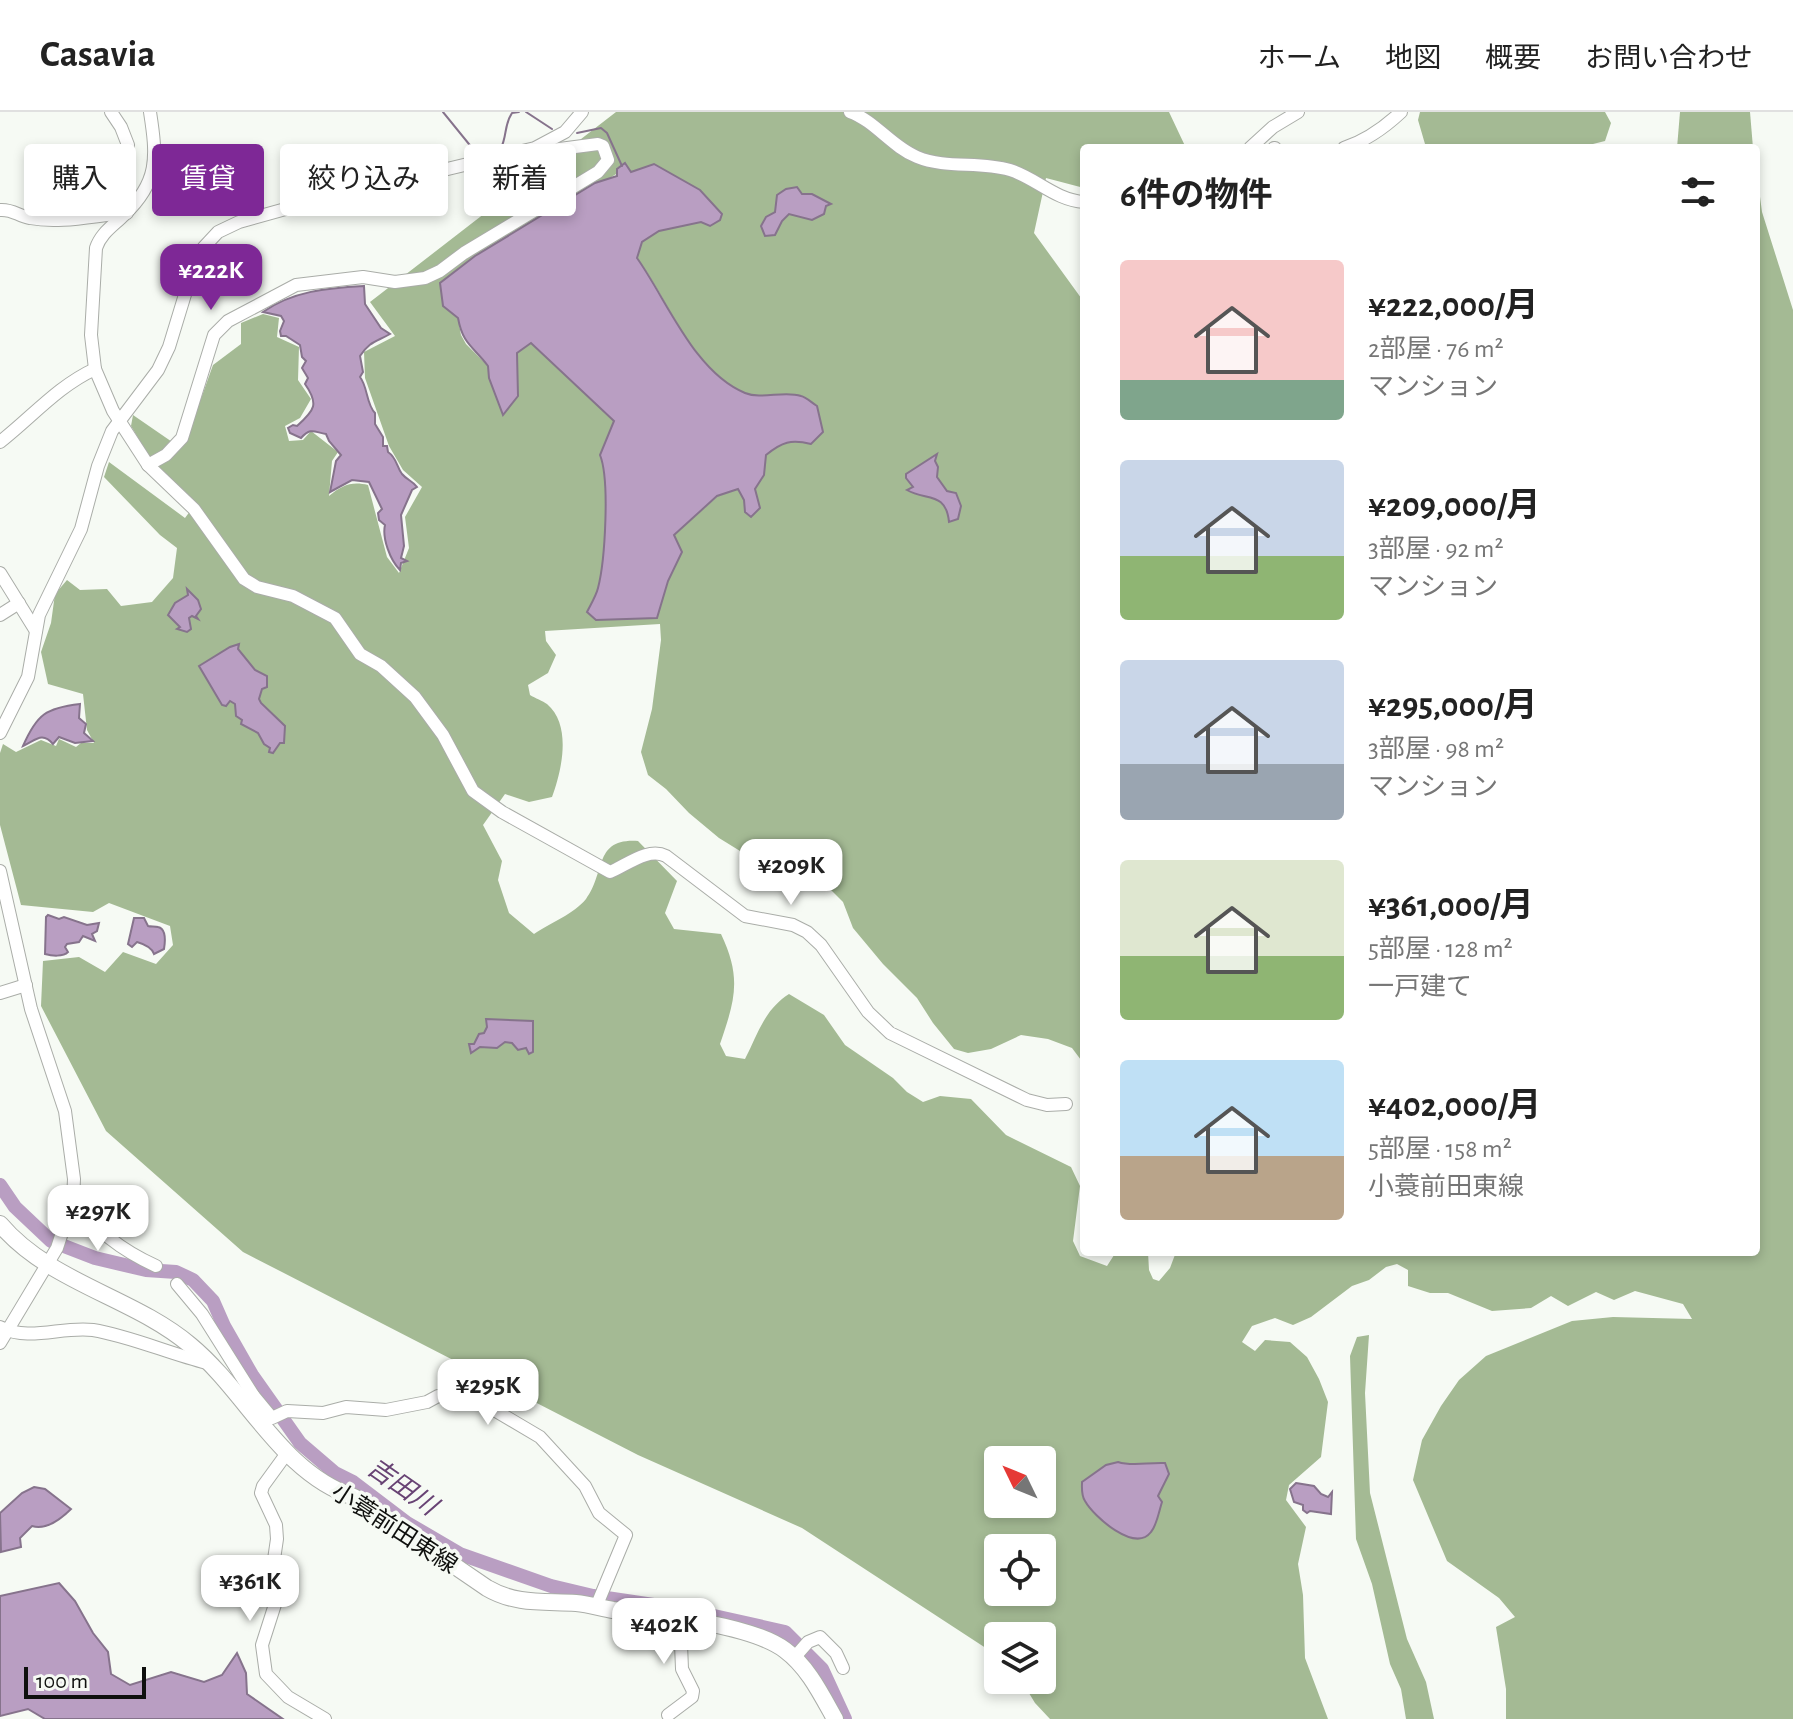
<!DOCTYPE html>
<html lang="ja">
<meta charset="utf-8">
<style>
:root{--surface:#fff;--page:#f6f6f6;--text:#222;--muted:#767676;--line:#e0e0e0;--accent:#7e2896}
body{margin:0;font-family:"Alegreya Sans","Noto Sans JP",sans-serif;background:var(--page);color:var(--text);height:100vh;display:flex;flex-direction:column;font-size:30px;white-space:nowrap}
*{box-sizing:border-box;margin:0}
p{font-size:26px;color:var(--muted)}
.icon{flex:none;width:44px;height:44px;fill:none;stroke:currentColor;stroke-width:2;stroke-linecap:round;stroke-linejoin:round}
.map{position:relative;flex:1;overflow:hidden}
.panel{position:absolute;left:1080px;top:32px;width:680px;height:1112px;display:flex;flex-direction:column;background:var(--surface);border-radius:8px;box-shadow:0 4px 12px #0003}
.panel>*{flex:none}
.guide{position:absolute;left:24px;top:32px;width:760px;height:72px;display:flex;gap:16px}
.needle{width:52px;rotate:313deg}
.controls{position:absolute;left:984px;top:1334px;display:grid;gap:16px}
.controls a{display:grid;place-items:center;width:72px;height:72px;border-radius:8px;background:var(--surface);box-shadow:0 4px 12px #0003;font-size:40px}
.scale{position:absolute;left:24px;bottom:20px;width:122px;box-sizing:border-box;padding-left:8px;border:4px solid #0f100e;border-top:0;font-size:22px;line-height:28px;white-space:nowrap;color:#0f100e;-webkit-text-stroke:6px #f6faf4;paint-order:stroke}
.price{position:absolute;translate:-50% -68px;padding:0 18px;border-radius:16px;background:#fff;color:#222;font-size:26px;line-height:52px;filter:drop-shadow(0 2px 4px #0008)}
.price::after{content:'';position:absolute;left:50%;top:48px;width:24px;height:18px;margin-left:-12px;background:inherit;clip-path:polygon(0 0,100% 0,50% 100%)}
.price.active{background:var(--accent);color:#fff}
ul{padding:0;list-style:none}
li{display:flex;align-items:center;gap:24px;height:200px;padding:0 40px}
li span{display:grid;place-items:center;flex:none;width:224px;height:160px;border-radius:8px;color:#555}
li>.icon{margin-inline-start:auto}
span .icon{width:96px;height:96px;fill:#fffc;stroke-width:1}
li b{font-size:34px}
h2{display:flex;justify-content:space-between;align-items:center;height:96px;padding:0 40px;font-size:34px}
.pill{padding:0 28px;border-radius:8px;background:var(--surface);box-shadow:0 4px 12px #0003;font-size:28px;line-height:72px}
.pill.active{background:var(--accent);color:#fff}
header{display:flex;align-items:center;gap:48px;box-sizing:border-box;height:112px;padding:0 40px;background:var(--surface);border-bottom:2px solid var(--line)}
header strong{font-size:38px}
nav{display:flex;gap:44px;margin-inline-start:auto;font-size:28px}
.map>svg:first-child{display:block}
.forest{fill:#a4ba94;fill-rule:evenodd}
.water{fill:#b99ec2;stroke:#86738c;stroke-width:2}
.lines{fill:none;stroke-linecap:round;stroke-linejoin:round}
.stream{stroke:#86738c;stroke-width:2}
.river{stroke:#b99ec2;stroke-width:14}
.minor-casing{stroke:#aaada8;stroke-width:14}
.major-casing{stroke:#aaada8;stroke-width:18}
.minor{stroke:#fff;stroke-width:12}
.major{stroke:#fff;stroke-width:16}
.labels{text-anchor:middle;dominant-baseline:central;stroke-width:7;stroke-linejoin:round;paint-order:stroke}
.street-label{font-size:24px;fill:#0f100e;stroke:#f6faf4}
.water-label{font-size:26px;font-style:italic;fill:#684374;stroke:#f6faf4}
</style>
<header>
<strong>Casavia</strong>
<nav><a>ホーム</a><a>地図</a><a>概要</a><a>お問い合わせ</a></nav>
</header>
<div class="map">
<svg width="1793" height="1607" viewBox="0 0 1793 1607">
<rect width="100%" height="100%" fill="#f6faf4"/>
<!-- forest -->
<g class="forest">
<path d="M616 0H1169L1186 36H1084V76L1046 66 1034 121 1084 190V952L1072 936 1048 927 1021 923 991 937 968 941 954 937 933 911 917 886 883 852 853 816 843 790 820 767 753 747 719 726 689 701 666 677 648 663 641 640 652 597 661 528 660 512 545 519 546 529 556 543 548 561 528 573 530 583C535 586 543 589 547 592 572 613 562 658 552 685L529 690 505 682 483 713 502 749 498 768 509 801 534 822C550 811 574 802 586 787 606 761 593 726 638 729L677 769 665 801 674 817 721 822C742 866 735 888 720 932L726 944 745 947C758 922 764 898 789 882L824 903 845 933 893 966 907 980 923 990 940 984 971 987 1006 1023 1071 1055 1080 1074 1073 1129 1080 1144 1107 1154 1116 1140H1148L1149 1158 1153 1167 1159 1169 1170 1156 1176 1140H1756V54L1762 100 1793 198V1607H1506V1577L1496 1515 1515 1505 1499 1486 1447 1449 1413 1368 1422 1328 1441 1294 1459 1268 1486 1244 1572 1209 1613 1205 1692 1207 1683 1192 1635 1179 1614 1188 1596 1180 1568 1194 1551 1184 1531 1196 1492 1199 1448 1181H1430L1408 1174V1158L1397 1152 1386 1155 1369 1168 1352 1174 1311 1205 1293 1213 1275 1206 1252 1214 1242 1230 1255 1239 1265 1228 1290 1230 1307 1245 1319 1267 1328 1290 1321 1345 1289 1373 1286 1388 1306 1415 1298 1452 1303 1483 1305 1546 1328 1607H1050L1035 1591 1021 1568H1042V1524H998V1544L802 1416 638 1343 243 1140 106 1019 41 894 43 849 79 845 105 860 123 840 156 852 173 833 170 814 109 791 93 800 21 793 0 713V641L3 632 16 640 41 628 56 634 59 627 76 635 81 631H94L87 618 83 582 48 572 41 540 51 511 55 482 67 468 80 478 107 477 121 494 152 490 173 466 177 436 160 423 104 365 109 350 185 406 196 391 156 356 131 314 133 303 178 334 198 295 213 253 241 232V211L263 202 279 206 277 225 299 235 298 268 311 287 300 306 285 314 289 329 303 328 311 319 338 340 332 349 329 384C342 373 352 369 368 373L387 445 399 461 409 436 405 405 422 375 403 358 389 334 365 266 364 240 395 224 370 190ZM626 52 631 60 710 114 701 110 659 119 641 130 637 146C669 188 693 260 745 281 762 288 784 279 801 284 806 285 812 291 817 294L795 328 781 331 766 343 764 363 755 377 759 396 745 400 744 388 738 377 718 384 673 424 681 440 668 469 657 505 588 500C591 492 596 484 598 476 605 448 611 368 600 342L614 309 531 231 517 241 518 284 503 302 489 266 488 254 466 232 461 223 458 206 440 172C484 137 532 109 580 80 597 70 615 68 626 52ZM998 1348H1042V1392H998ZM998 1436H1042V1480H998Z"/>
<polygon points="1420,0 1605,0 1611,11 1605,29 1577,36 1421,36 1425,32 1418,8"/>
<polygon points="1680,0 1750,0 1753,36 1677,36"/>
<polygon points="1369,1223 1365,1281 1370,1381 1407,1527 1426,1570 1434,1607 1406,1607 1401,1577 1390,1552 1372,1472 1356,1427 1350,1244 1357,1225"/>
</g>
<!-- water -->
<g class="water">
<path d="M625 51 631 60 654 52 700 78 722 102 720 108 710 114 701 110 659 119 642 130 637 146C667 188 694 260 745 281 762 288 784 278 801 284 806 285 812 291 817 294L823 320 811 332C791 327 782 330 766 343L764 363 755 377 760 396 751 405 745 400 744 388 738 377 717 384 674 423 682 440 668 469 657 506 596 508 587 500C591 492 596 484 598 476 605 449 610 368 600 343L614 309 531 231 517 241 518 284 503 303 489 266 488 254C473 234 463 233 458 206L443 194 440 171 475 144 595 71 617 64V57Z"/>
<polygon points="797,75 802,82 812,82 831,92 826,94 824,102 812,108 789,102 782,109 775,123 765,124 761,114 766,105 775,100 777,83 786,77"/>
<path d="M364 174 365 192 381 216 390 222C376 230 370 229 360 244L363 260 360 265C368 275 366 292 375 301V312L383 325V334H387L388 340C397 346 396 354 402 362 407 368 413 369 417 375L412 378 401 403 404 434 401 446 407 449 401 451 400 458C390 448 382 426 385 413L379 408 378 401 382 397 369 370 352 368 330 380 336 349 341 343 329 329 326 322C314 320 311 315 301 326L290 321 288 316 293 313 297 314C315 298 319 292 305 272L308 266 302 256 306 249 302 245 300 233 286 224H281L280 219 284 209 281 204 263 200C293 179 327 176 364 174Z"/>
<path d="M937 342 935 349 938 355 937 365 947 379 956 381 961 394 958 407 949 410C946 379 926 389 907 378L913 375 906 366V362Z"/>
<polygon points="187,477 198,488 201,497 196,504 198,507 192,504 189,506 191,517 187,520 177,517 180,515 168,503 175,491 188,483"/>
<polygon points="239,532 238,537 255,558 267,564 267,575 262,577 259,587 261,591 285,614 284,631 280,631 273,641 269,640 270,636 264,632 258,621 241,612 242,608 236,604 235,592 230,589 226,594 222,593 199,554 230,535"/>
<path d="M80 592 79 606 86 612 84 621 93 629 75 631 59 625 53 632C42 619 35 629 23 634 37 602 46 596 80 592Z"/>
<path d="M48 803 59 807 64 805 87 813 99 811 97 819 92 822 95 829 83 824 79 830 67 832 65 835 68 840C63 845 52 844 45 842L46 805Z"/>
<path d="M134 806H144L148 814C151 815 155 814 158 815 167 817 165 831 164 837L154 842C152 836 144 832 137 830L132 835 128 832Z"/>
<polygon points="486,907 533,909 533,940 529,942 526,936 518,938 512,931 505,930 497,936 480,935 471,941 469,932 474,932 479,922 484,921 487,915"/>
<path d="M1118 1350C1133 1355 1148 1350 1165 1351L1169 1362 1158 1384 1162 1390C1159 1399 1157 1413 1151 1420 1135 1441 1094 1405 1085 1389 1081 1383 1082 1376 1082 1370L1106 1353Z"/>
<polygon points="1296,1371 1314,1374 1321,1382 1328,1385 1332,1380 1331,1402 1310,1399 1307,1401 1303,1398 1303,1393 1294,1390 1290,1377"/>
<path d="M34 1375 45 1377 71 1397C61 1407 46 1418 32 1414L20 1426 21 1435 1 1440 0 1401 22 1381Z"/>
<polygon points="59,1471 75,1489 93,1521 108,1540 111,1562 130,1573 171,1560 204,1570 222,1563 237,1541 246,1561 247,1582 283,1607 45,1607 28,1597 0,1604 0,1484"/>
</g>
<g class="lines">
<!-- stream -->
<g class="stream">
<path d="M443 0 473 37 478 39 501 36C507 24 504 13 512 1L519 0"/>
<polyline points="526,0 552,17"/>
<polyline points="577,21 601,16 607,21 622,54"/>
</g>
<!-- river -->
<polyline class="river" points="0,1073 15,1095 51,1129 95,1146 146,1158 176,1160 193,1168 213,1189 224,1214 252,1263 300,1331 335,1361 353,1370 407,1411 460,1442 551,1474 593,1484 687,1498 785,1520 822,1557 845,1607"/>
<defs>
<g id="minor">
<path d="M150 0C157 45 159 70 124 103 113 114 101 121 96 136L91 223 95 257 113 299 148 353 194 397 244 467 257 475 293 484 335 506 360 542 381 554 415 585 443 623 473 679 502 700 610 760C627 753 648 735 666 744L745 804 793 813 807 820 821 833 868 900 890 921 1027 988 1047 993 1066 992"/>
<path d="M850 0C875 9 892 35 917 45 946 57 979 49 1010 58 1036 66 1055 88 1084 90"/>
<polyline points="1250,36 1273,15 1298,0"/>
<polyline points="1274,36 1275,36"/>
<path d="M1344 36C1365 29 1385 15 1401 0"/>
<path d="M0 98C13 97 18 104 30 106 61 112 96 103 127 101 112 77 112 57 128 33L121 15 111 0"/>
<path d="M0 330C32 305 58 274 95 257"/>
<polyline points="148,353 166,343 182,326 214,223 228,209 296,173 363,165 395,170 425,166 440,159 464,141 598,60 608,48 603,34 598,32 552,38 536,36"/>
<polyline points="0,461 36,519"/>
<polyline points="0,503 19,491"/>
<polyline points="0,621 28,565 39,503 81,417 98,354 112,319 158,258 169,235 194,153 204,135 218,120 239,110 318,88 535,36 565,20 582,0"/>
<polyline points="0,759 31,897 65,999 74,1067 73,1087 57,1136 0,1231"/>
<polyline points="0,881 26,873"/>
<path d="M73 1087C95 1118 121 1138 156 1154"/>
<polyline points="177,1172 202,1202 253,1283 247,1287"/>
<path d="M0 1215C30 1230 61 1214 93 1218 130 1224 170 1242 207 1251"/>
<polyline points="253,1283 272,1306 287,1299 323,1301 346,1295 386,1298 427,1290 438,1284 469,1283 540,1325 585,1374 599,1401 626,1423 596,1495"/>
<polyline points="287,1341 263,1374 261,1381 276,1413 277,1427 272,1461 278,1483 262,1533 266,1562 288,1585 325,1607"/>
<polyline points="794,1546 808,1530 820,1525 836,1541 843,1556"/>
<polyline points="668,1603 692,1585 693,1579 682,1557 680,1507"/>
</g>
<path id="major" d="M0 1112C50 1171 133 1185 190 1233 247 1280 281 1361 354 1385L487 1476C516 1493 544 1489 576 1491 589 1492 601 1496 613 1498 657 1503 750 1512 785 1538 808 1555 821 1582 835 1607"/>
</defs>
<!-- minor casing -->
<use href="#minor" class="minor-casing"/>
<!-- major casing -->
<use href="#major" class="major-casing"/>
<!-- minor -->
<use href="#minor" class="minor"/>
<!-- major -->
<use href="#major" class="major"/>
</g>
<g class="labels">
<!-- street labels -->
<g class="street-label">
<text transform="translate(394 1417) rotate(33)">小蓑前田東線</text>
</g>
<!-- water labels -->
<g class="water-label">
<text transform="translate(402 1375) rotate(35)">吉田川</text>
</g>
</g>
</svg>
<div class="controls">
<a><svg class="needle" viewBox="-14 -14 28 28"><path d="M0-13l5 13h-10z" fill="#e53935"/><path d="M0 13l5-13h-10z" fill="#767676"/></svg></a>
<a><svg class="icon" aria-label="locate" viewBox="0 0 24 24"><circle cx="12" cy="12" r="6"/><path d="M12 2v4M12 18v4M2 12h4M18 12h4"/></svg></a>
<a><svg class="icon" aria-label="layers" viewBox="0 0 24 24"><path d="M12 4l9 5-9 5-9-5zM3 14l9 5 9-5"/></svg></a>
</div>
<div class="scale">100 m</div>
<b class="price active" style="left:211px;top:200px">¥222K</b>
<b class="price" style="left:791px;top:795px">¥209K</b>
<b class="price" style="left:98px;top:1141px">¥297K</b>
<b class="price" style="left:488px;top:1315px">¥295K</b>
<b class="price" style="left:250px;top:1511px">¥361K</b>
<b class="price" style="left:664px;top:1554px">¥402K</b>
<div class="guide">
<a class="pill">購入</a>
<a class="pill active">賃貸</a>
<a class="pill">絞り込み</a>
<a class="pill">新着</a>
</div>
<section class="panel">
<h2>6件の物件<svg class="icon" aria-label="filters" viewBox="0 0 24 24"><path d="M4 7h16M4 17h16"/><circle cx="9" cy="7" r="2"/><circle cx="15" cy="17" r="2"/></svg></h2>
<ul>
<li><span style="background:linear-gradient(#f6c9c9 75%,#7fa58c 0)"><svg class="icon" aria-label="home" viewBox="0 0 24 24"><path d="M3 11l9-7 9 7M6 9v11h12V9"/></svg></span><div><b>¥222,000/月</b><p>2部屋 · 76 m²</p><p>マンション</p></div></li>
<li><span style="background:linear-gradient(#c9d6e8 60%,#8fb573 0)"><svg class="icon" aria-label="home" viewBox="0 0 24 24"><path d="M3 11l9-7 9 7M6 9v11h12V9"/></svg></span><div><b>¥209,000/月</b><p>3部屋 · 92 m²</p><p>マンション</p></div></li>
<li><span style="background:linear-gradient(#c9d6e8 65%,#9aa5b1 0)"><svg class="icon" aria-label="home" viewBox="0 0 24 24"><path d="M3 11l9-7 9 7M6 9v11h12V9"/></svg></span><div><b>¥295,000/月</b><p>3部屋 · 98 m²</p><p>マンション</p></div></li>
<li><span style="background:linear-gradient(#dfe7d0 60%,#8fb573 0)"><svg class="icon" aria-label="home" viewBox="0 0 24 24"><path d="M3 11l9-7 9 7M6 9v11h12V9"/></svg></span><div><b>¥361,000/月</b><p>5部屋 · 128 m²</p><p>一戸建て</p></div></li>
<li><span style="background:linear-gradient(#bfe0f5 60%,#b9a48a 0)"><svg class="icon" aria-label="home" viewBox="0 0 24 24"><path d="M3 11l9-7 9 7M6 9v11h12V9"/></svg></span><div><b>¥402,000/月</b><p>5部屋 · 158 m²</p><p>小蓑前田東線</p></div></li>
</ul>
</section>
</div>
